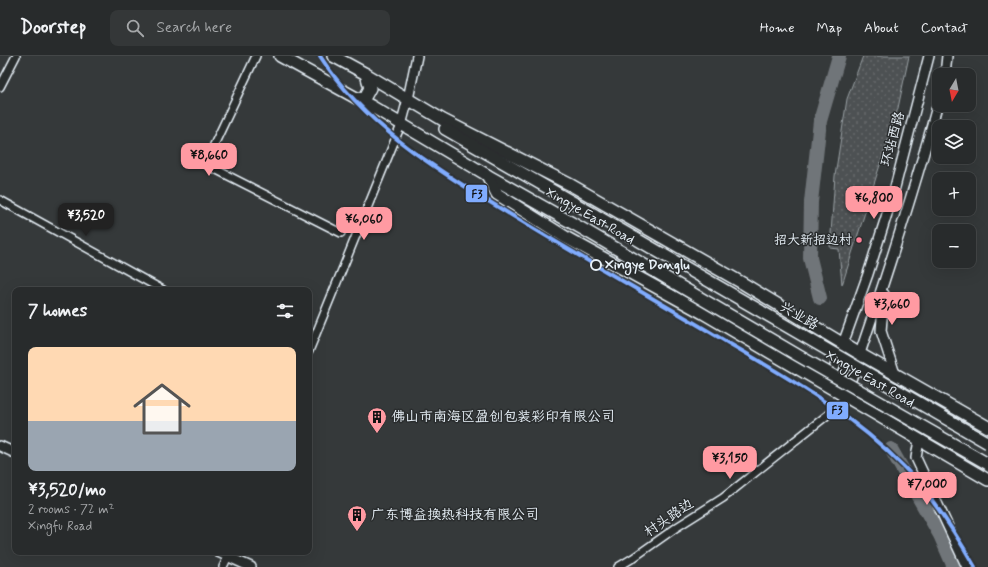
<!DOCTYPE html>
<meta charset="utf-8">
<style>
:root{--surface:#282b2c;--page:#343738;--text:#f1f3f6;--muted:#a5a7a9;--line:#444748;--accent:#ff9aa2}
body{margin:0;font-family:Mynerve,"LXGW WenKai TC",sans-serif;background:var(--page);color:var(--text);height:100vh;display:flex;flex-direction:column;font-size:15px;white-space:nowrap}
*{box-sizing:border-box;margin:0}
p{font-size:13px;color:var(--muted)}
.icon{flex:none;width:22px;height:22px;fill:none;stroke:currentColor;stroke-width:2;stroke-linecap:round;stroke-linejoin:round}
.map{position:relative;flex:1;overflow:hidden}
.sheet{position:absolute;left:12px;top:231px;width:300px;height:268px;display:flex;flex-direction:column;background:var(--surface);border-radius:8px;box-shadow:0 4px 16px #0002,0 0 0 1px var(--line)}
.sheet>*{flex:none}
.needle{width:26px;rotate:190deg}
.tools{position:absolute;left:932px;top:12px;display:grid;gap:8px}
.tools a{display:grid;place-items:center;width:44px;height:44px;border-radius:8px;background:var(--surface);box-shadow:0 4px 16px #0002,0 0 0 1px var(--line);font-size:20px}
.price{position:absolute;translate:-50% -34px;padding:0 9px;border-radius:8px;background:var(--accent);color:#111;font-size:13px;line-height:26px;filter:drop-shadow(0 1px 2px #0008)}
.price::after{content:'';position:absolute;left:50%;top:24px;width:12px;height:9px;margin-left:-6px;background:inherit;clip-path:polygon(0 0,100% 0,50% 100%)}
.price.active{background:#222;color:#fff}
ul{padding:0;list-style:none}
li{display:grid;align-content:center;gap:8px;height:212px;padding:0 16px}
li span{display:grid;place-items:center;height:124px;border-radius:8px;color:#555}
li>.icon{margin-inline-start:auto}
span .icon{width:72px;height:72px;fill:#fffc;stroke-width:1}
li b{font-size:17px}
h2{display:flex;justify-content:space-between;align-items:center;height:48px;padding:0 16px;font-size:17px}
header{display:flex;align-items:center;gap:24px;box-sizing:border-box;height:56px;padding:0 20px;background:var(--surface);border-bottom:1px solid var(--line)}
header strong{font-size:19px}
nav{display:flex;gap:22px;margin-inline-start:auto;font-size:14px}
.search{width:280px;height:36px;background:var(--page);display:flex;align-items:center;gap:10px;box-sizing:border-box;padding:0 14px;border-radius:8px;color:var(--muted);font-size:15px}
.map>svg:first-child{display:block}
.park{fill:url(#park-dots);stroke:#9aa1a5}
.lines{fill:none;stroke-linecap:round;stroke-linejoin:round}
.river{stroke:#707579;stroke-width:14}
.street-casing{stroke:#e8f1f8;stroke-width:10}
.secondary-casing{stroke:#e8f1f8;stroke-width:12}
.primary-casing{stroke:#e8f1f8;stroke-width:14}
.street{stroke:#2a2d2e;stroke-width:7}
.secondary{stroke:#2a2d2e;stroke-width:9}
.primary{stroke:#2a2d2e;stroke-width:11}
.primary-bridge-casing{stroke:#e8f1f8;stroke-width:14;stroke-linecap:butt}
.primary-bridge{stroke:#2a2d2e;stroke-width:11}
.metro-1-casing{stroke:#2a2d2e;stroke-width:7}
.metro-1{stroke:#80acff;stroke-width:4}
.bus-dot{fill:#ff8098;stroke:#2a2d2e;stroke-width:1.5}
.stop-dot{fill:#2a2d2e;stroke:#e8f1f8;stroke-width:2}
.labels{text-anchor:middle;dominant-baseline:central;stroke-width:3;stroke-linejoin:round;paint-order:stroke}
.bus-label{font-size:13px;fill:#e8f1f8;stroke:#2a2d2e;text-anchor:end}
.street-label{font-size:14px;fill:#e8f1f8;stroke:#2a2d2e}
.stop-label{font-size:14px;font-weight:bold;fill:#e8f1f8;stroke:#2a2d2e;text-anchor:start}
.poi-label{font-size:14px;fill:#e8f1f8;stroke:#2a2d2e;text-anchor:start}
.line-badge{stroke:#2a2d2e;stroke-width:1.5}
.pale-badge-label{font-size:11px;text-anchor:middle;font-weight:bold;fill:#111}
</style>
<header>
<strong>Doorstep</strong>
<div class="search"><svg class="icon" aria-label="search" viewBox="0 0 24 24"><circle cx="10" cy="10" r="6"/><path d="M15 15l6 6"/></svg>Search here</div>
<nav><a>Home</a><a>Map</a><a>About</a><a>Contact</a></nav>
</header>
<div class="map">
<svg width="988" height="511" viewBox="0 0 988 511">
<defs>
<pattern id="park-dots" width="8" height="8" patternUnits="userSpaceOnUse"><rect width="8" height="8" fill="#4d5152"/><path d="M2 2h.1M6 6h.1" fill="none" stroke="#676a6c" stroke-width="1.8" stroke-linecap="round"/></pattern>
</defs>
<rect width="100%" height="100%" fill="#35393a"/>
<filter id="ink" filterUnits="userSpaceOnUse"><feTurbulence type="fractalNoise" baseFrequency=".025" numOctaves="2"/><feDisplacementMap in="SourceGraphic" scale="8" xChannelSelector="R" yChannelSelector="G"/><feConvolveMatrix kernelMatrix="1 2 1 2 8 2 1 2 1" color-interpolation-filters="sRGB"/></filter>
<g filter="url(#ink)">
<!-- park -->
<polygon class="park" points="863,0 909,0 898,52 842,229 839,193 830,192 835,120 847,43"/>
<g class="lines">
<!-- river -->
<g class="river">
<polyline points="820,242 810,202 811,146 820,65 839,0"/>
<polyline points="891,393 940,479 954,511"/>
</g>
<defs>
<g id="street">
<polyline points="256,0 205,108 341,177"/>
<polyline points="0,31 16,0"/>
<polyline points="0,144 163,234"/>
<polyline points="309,295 401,69"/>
<polyline points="223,511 230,496"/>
<polyline points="618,511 633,502 677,471 723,442 835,353 845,341"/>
</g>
<g id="secondary">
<polyline points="945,19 947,0"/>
<polyline points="401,69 408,43 417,0"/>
<polyline points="884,238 881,275 895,318"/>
<polyline points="830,324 868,218 893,139 929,0"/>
<path d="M845 341C879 243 912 144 939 43"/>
<polyline points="919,384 916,402 967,511"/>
<polyline points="0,390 15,397"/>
<polyline points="218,496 251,511"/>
</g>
<g id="primary">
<polyline points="280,0 371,50 487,119 588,176"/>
<polyline points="333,0 366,18 443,64 571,129 744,228 860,298 988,371"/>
<polyline points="356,42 364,43 370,32 366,18"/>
<polyline points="445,73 595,159"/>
<polyline points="487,119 497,138 567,182 703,257 988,424"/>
</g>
</defs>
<!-- street casing -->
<use href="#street" class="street-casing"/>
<!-- secondary casing -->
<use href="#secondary" class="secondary-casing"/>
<!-- primary casing -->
<use href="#primary" class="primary-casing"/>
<!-- street -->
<use href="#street" class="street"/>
<!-- secondary -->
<use href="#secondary" class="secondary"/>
<!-- primary -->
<use href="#primary" class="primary"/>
<defs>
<g id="primary-bridge">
<polyline points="595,159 988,387"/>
<polyline points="588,176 799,300 988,408"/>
</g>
</defs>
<!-- primary-bridge casing -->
<use href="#primary-bridge" class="primary-bridge-casing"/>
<!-- primary-bridge -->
<use href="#primary-bridge" class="primary-bridge"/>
<defs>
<path id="metro-1" d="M320 0C363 68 435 113 503 154 576 199 651 241 725 285 788 322 853 358 904 411 933 441 955 476 975 511"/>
</defs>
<!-- metro-1 casing -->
<use href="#metro-1" class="metro-1-casing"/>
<!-- metro-1 -->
<use href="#metro-1" class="metro-1"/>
</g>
</g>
<!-- icons -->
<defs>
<symbol id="building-pin" viewBox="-11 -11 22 30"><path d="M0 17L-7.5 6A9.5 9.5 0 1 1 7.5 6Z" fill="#ff9aa2" stroke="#2a2d2e"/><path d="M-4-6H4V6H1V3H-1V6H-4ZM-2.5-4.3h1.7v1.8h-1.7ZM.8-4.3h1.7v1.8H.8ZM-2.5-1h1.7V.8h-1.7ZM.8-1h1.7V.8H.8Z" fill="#111"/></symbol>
</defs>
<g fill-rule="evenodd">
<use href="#building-pin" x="366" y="350" width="22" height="30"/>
<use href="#building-pin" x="346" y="448" width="22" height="30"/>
</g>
<!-- markers -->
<circle class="bus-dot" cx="859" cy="184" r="3.5"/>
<circle class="stop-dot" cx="596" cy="209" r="5"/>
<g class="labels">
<!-- bus labels -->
<g class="bus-label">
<text x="852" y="184">招大新招边村</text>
</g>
<!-- street labels -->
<g class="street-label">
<text transform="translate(893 83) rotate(-75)">环站西路</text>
<text transform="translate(590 160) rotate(30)">Xingye East Road</text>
<text transform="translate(799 260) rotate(30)">兴业路</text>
<text transform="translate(870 323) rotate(30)">Xingye East Road</text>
<text transform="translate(669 462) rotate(-34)">村头路边</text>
</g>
<!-- stop labels -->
<g class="stop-label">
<text x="605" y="209">Xingye Donglu</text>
</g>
<!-- poi labels -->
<g class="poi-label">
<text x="391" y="361">佛山市南海区盈创包装彩印有限公司</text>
<text x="371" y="459">广东博益换热科技有限公司</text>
</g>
</g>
<g class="line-badge">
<rect x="465" y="128" width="23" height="19" rx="4" fill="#80acff"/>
<rect x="826" y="345" width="23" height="19" rx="4" fill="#80acff"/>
</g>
<g class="pale-badge-label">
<text x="477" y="142">F3</text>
<text x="837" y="358">F3</text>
</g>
</svg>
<div class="tools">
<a><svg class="needle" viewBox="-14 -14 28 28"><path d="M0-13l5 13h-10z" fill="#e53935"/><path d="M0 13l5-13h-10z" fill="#a5a7a9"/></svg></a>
<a><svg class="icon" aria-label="layers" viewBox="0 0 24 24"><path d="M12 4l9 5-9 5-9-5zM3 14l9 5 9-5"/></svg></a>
<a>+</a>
<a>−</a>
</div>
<b class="price" style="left:209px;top:121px">¥8,660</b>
<b class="price" style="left:874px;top:164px">¥6,800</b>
<b class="price active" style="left:86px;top:181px">¥3,520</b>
<b class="price" style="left:364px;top:185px">¥6,060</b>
<b class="price" style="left:892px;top:270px">¥3,660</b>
<b class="price" style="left:730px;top:424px">¥3,150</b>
<b class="price" style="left:927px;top:450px">¥7,000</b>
<section class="sheet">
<h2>7 homes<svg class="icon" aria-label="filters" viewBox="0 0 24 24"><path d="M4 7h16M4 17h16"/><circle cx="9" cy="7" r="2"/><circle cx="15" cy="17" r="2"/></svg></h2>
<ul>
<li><span style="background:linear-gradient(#ffd9b3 60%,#9aa5b1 0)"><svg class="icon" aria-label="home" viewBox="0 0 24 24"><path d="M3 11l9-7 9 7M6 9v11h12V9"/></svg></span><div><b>¥3,520/mo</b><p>2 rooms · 72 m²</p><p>Xingfu Road</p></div></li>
</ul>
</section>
</div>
